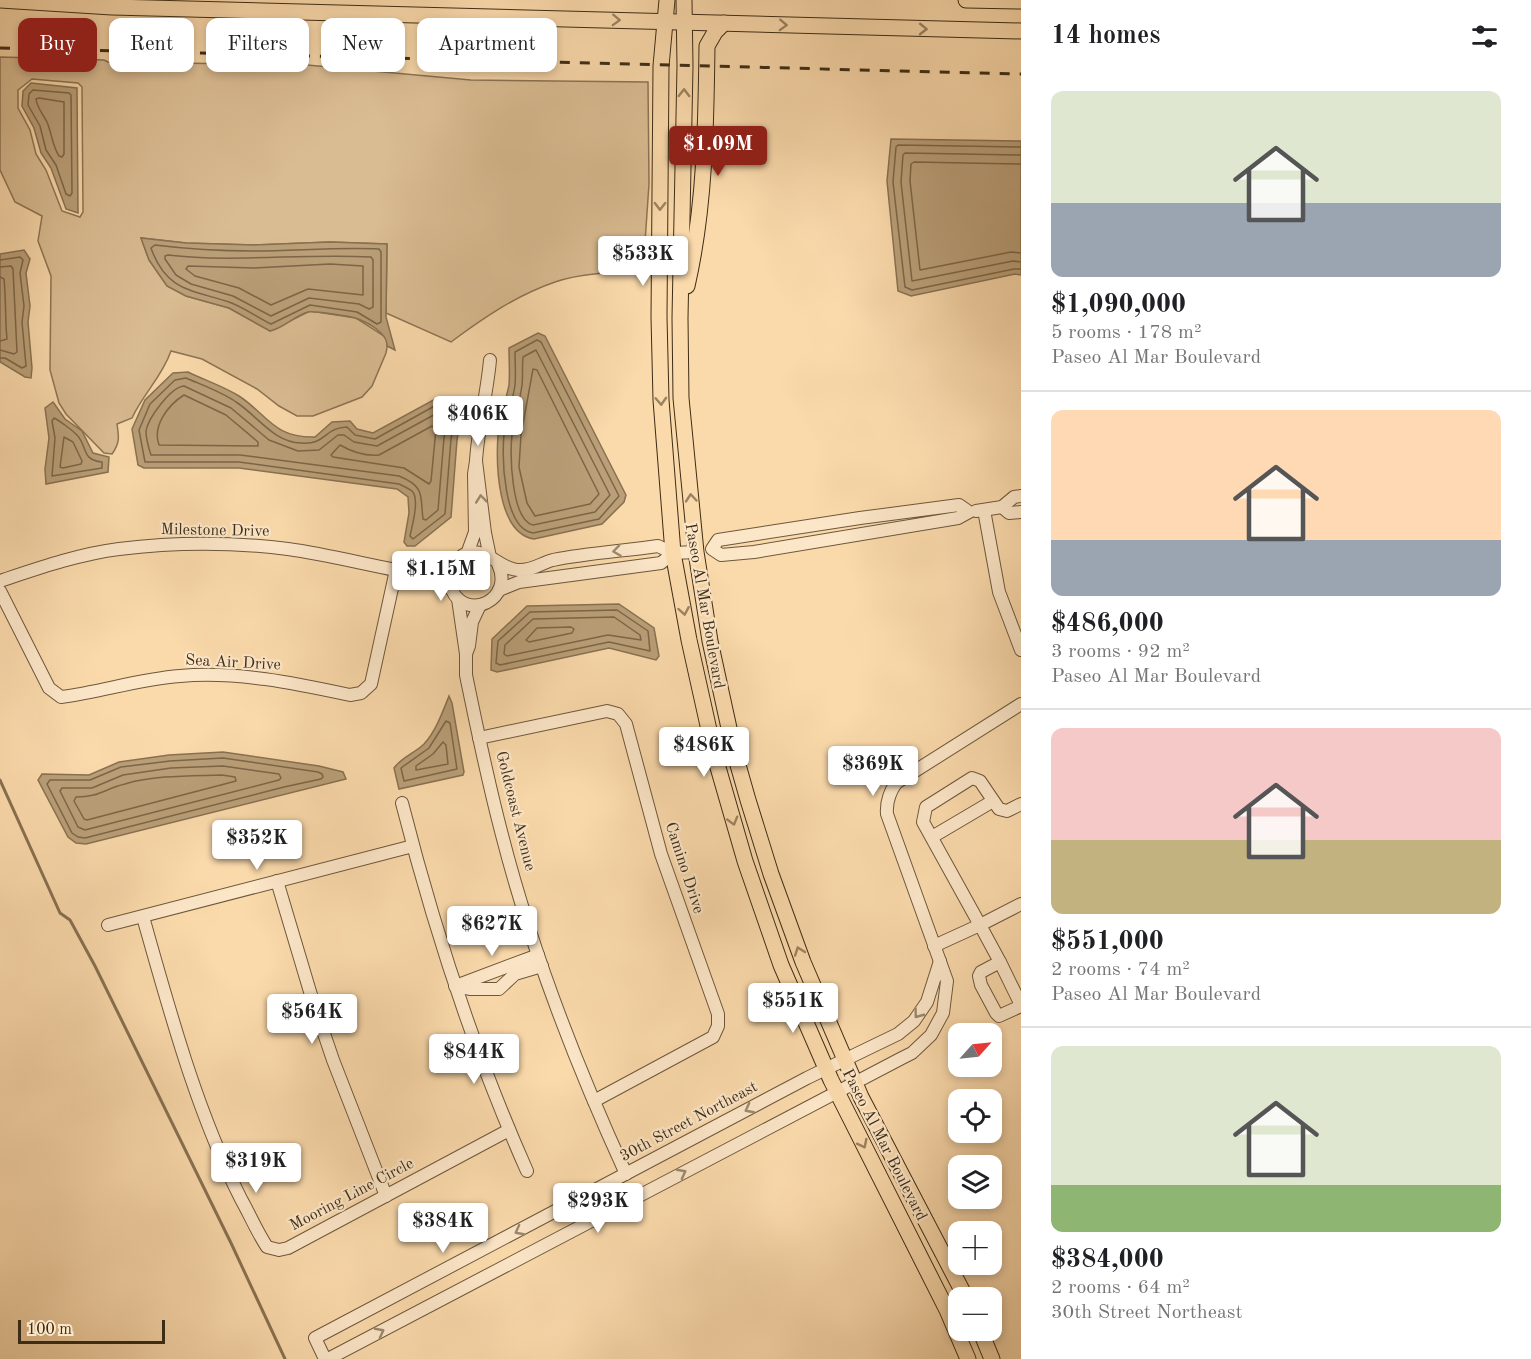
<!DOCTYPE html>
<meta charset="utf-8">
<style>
:root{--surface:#fff;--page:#f6f6f6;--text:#202124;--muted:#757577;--line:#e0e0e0;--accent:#8f2418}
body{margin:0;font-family:"Old Standard TT",serif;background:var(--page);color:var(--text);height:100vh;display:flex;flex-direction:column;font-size:22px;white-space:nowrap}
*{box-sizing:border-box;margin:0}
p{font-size:20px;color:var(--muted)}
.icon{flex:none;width:33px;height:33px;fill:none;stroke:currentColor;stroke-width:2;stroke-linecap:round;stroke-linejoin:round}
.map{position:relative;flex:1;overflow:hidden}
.drawer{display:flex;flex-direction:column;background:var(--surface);width:510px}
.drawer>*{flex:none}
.hud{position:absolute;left:18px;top:18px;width:570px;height:54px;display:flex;gap:12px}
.needle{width:39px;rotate:63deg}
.buttons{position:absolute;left:948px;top:1023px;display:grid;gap:12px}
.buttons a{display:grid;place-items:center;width:54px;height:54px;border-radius:12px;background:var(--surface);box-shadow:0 3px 9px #0003;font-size:30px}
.scale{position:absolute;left:18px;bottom:15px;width:147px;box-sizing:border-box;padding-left:6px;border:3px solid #3d2d16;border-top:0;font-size:16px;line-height:21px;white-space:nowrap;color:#3d2d16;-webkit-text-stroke:4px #fce6c8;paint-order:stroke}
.price{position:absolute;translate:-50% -51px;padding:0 14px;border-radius:6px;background:#fff;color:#222;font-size:20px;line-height:39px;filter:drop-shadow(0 2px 3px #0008)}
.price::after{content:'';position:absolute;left:50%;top:36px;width:18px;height:14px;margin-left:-9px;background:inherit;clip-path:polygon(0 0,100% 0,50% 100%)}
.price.current{background:var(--accent);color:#fff}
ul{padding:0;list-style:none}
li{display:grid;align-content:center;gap:12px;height:318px;padding:0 30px}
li+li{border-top:2px solid var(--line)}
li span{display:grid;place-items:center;height:186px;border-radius:12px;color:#555}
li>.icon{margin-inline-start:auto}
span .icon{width:108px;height:108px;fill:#fffc;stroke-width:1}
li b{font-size:26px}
h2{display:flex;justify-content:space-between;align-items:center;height:72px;padding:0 30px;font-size:26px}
.tag{padding:0 21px;border-radius:12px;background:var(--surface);box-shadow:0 3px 9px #0003;font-size:21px;line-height:54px}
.tag.current{background:var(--accent);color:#fff}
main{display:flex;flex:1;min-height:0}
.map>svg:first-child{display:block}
.green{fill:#dabc92;stroke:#8c7454;stroke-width:1.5;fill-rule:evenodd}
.water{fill:#ba9f78;stroke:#887151;stroke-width:1.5}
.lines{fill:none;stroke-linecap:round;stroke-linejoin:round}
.shore{stroke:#7c6647;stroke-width:1.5}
.stream{stroke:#887151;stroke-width:3}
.minor-casing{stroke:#6c583b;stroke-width:14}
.major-casing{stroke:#3d2d16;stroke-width:17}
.minor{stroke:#fce6c8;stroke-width:12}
.major{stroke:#fad9ab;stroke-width:15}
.rail{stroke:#3d2d16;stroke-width:3;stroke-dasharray:10 10;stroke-linecap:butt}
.oneway{stroke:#9c8360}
.oneway2{stroke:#9c8a6f}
.labels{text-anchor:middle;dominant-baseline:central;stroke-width:4.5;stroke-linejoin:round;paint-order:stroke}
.street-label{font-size:16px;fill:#3d2d16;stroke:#fce6c8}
</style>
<main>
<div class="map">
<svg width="1021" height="1359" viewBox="0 0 1021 1359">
<rect width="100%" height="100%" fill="#fad9ab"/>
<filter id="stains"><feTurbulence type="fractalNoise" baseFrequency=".00333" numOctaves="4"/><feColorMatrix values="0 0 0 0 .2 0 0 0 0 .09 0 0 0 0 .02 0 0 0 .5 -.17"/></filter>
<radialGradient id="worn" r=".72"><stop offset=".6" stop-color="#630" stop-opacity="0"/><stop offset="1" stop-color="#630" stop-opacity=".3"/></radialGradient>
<!-- green -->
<path class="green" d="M0 57 104 60 108 62 307 65 471 80 648 82 649 184 643 271C617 272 580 273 555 282 517 295 483 318 451 342L386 313 387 244 330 242 254 245 186 243 141 238 149 260 167 286 186 296 229 308 270 331 310 311 356 318 384 336 388 342 386 353 372 386 362 397 313 416H297L279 406 257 389 202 359 171 351C162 377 143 394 132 418L117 424C119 437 120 443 112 454L104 453 66 414 59 403 50 370 51 276 38 241 42 216 15 202 0 170ZM32 79 78 83 82 87 83 212 80 217 62 211 46 170 36 154 30 130 18 108V90Z"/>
<!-- water -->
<g class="water">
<polygon points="31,83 77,88 78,213 66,209 51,168 41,153 34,128 22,106 23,91"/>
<polygon points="891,139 1021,141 1021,275 1015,274 911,296 898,291 887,181"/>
<path d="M141 238 186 243 254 245 330 242 387 244 386 317 395 350 387 346C388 334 369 323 358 319 352 316 314 311 308 312 294 316 284 328 270 331L229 308 186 296 167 286 149 260Z"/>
<polygon points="24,250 30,259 26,273 30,306 28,322 32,368 31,378 25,377 0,362 0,254"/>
<path d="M538 333 545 336 626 495 624 502 602 524 534 539C497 533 496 464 498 435 499 418 506 401 509 385 510 373 509 360 509 348Z"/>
<path d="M188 372C204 380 223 386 239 396 268 415 273 438 315 437L332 422 350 421 357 429 373 433 439 397H457L464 401 457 440 451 517 415 546H407L404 542 409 513 408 497 397 489 239 468H144L138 465 132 429 145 400 173 373Z"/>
<polygon points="53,402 65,419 82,431 93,453 109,457 108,472 46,484 45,469 49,438 45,408"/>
<polygon points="619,604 654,628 659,656 656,660 609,648 497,672 491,670 492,639 527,606"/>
<path d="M449 696 452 703 464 772 463 775 399 789 394 768C402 757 415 753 424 744 436 731 443 711 449 696Z"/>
<polygon points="223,752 319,766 343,772 346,779 86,844 76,843 68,837 38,780 42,774 89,775 119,762 169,755"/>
</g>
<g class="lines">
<!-- shore -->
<g class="shore">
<polygon points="33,90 69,93 71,95 72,193 70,196 66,194 56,165 46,150 40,126 28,105 29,94"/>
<path d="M39 98 64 102V154L62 157 59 156C52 145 52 134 47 122 43 114 37 108 36 99Z"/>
<polyline points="1021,147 898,145 896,147 893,182 905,287 912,290 1014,269 1021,269"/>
<polyline points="1021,155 905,153 903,155 901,182 912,281 1013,261 1021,262"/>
<polyline points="1021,164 914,162 911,164 910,181 920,270 1011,252 1021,253"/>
<path d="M155 245C187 249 220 251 253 251 295 251 337 247 379 249L381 252V322L377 324 357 312 310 305 271 324C257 317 243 307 229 302 192 290 166 291 151 248Z"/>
<path d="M168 255C235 263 303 253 371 257L373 260V307L369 309 359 304 309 298 271 316 233 296 191 284 176 275 165 259V256Z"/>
<polyline points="0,260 20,257 23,260 20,273 24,306 22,322 26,366 22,368 5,358 0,358"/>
<polygon points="330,264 363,266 363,295 308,289 271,305 239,288 195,276 186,269 188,266 254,268"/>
<polyline points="0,267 11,266 13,269 17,352 14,354 0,350"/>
<path d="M0 277 4 279C6 299 5 319 7 339L0 341"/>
<path d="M537 340 541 342 619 496 599 519 533 533C503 528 502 458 504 434 506 417 513 401 515 385 516 374 515 363 515 352Z"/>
<path d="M536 350 610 495 595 512 533 525C511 520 510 454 512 435 513 418 520 402 522 385 523 376 522 366 523 357Z"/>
<polygon points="533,369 537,370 599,494 590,504 535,516 527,503 519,467 521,435"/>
<path d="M186 378C202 385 222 392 236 402 258 416 273 442 301 443 327 445 323 428 347 427L355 435 375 439 440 403 456 404 457 407 451 439 445 514 413 539 410 536C412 526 420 499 412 491 408 488 403 486 399 484L239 462H145L139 430 150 404 175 380Z"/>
<path d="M184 386 231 408 269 440 298 451 319 450 338 435H344L354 442 377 446 441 411H447L448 414 444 438 438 510 426 520 423 519C420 496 426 487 399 476L240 455H151C149 449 146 438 146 431 148 418 171 387 184 386Z"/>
<path d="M184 395 226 415 258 442V446L159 445C152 426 168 405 184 395Z"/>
<path d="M54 418C60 421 72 430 77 435 88 447 81 460 102 462V468L52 476 55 438 52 421Z"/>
<path d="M432 426 436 429 431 481 429 484 404 468 333 457 331 455 340 445C352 452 366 456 379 455Z"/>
<polygon points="64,437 73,442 82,461 81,464 63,468 60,467"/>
<polygon points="617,610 648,631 650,651 609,642 500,665 496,663 498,641 530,612"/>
<polygon points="614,617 640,635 641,640 608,635 507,656 504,654 505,645 533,619"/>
<polygon points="571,627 574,629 572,633 529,642 526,640 537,628"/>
<polygon points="446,721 450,723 457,769 404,781 401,768 429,748"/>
<polygon points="443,742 446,745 448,764 416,770 416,766 433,754"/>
<polygon points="223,758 318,772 322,774 323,777 321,779 284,787 85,838 78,837 72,833 47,784 50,780 90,780 121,767 170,761"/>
<polygon points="223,766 279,774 281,778 279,780 85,830 78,827 60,791 62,788 92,788 123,775 171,768"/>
<path d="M222 775 235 777 236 781 87 820 84 819 74 801 76 797C100 797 104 789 125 784 155 775 191 776 222 775Z"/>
</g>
<!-- stream -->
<polyline class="stream" points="0,780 60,913 70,920 95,966 231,1243 285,1359"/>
<defs>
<g id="minor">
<path d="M476 461C478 427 487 394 490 360"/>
<polygon points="959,505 969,512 958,518 754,552 721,555 712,549 718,540 860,518"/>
<polyline points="1002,507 1009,513 1021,512"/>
<polyline points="984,510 999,592 1021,650"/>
<polyline points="976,511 1002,507 1014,497 1021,496"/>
<polyline points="673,553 696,552"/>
<polyline points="467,554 475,532 474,474 476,461 485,533 490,557"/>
<path d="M498 564C515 600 466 622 452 590 445 575 453 558 468 553 488 548 499 569 518 570 532 571 541 563 553 560 587 553 624 551 658 546L673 553"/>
<path d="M0 581C39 568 79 554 119 549 175 542 232 542 288 549 324 554 360 563 396 570L371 684 361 693 350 695C294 683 237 671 180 676 139 679 101 692 61 697L49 688 0 591"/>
<polyline points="450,588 434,578 411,575 396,570 434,568 456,561"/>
<polyline points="499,590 519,582 661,563 673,553"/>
<polyline points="458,599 466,654 469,646 472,622 480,605"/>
<path d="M466 654V675C477 729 488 782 502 835 532 952 576 1065 626 1174"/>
<polyline points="479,738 607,711 618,714 626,724 661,854 718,1014 718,1026 713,1037 594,1101"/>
<path d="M402 803C434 929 474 1052 527 1171"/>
<polyline points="932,837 993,801"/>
<polyline points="277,881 311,995 333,1060 386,1196"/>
<polyline points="1021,904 980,925 1000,962 981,972 979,976 981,985 996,1013 999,1016 1021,1006"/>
<path d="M143 917C170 1012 196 1110 241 1199 250 1215 257 1232 267 1247L279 1250 288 1248 509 1130"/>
<polyline points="108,925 413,846"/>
<polyline points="934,946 980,925 923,822 926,807 972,778 980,781 999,809 1007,811 1021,804"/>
<polyline points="1000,962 1021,1005"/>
<polyline points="458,985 538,955"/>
<polyline points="455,986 471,989 499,989 515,974 542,966"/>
<polyline points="325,1359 315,1338 807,1078 898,1034 914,1021 927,1002 940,961"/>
<path d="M328 1359 902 1058 912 1053 931 1035 943 1013 947 981 887 814C886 802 889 793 896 783L1021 704"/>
</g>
<g id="major">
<polyline points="0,0 112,7 1021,31"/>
<polyline points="667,0 661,66 659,317 661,400 673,553 689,640 715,757 745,861 781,965 831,1080 947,1310 968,1359"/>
<polyline points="684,0 685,66 680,318 681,398 696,552 710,641 734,751 748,800 771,874 803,962 861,1097 966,1298"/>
<polyline points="966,0 1021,1"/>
<path d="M687 286C705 208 706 126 707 46L715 32 724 23"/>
<polyline points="980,1330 992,1359"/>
</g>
</defs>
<!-- minor casing -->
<use href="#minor" class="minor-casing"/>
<!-- major casing -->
<use href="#major" class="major-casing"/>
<!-- minor -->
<use href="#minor" class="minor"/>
<!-- major -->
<use href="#major" class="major"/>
<!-- rail -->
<polyline class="rail" points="0,48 1021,74"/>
</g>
<!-- one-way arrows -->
<defs><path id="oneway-chevron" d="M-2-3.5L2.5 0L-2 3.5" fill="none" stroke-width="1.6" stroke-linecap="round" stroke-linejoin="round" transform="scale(1.5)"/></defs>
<g class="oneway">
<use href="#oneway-chevron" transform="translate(616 20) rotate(2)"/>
<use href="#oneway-chevron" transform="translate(783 25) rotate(2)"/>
<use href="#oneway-chevron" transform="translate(923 29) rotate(1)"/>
<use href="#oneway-chevron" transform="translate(684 93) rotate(-89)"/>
<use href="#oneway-chevron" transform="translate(660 206) rotate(91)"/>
<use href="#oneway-chevron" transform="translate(661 401) rotate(87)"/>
<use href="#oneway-chevron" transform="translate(691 498) rotate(-95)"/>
<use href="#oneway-chevron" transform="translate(684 611) rotate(80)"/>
<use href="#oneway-chevron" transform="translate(733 821) rotate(74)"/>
<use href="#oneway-chevron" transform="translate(799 951) rotate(-110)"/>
<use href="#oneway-chevron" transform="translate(863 1144) rotate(63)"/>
</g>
<g class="oneway2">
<use href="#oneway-chevron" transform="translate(481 499) rotate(-96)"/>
<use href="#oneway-chevron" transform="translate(617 551) rotate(172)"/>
<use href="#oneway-chevron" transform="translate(918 1014) rotate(127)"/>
<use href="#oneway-chevron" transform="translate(749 1109) rotate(152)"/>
<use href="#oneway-chevron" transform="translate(682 1173) rotate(-28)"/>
<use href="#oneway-chevron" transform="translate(519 1231) rotate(152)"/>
<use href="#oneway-chevron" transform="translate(380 1332) rotate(-28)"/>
</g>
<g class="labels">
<!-- street labels -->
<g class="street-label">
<text transform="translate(215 531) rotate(1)">Milestone Drive</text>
<text transform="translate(704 606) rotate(80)">Paseo Al Mar Boulevard</text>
<text transform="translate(233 663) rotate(3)">Sea Air Drive</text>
<text transform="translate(515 811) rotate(76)">Goldcoast Avenue</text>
<text transform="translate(684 868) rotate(72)">Camino Drive</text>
<text transform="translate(689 1122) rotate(-28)">30th Street Northeast</text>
<text transform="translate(884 1145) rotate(63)">Paseo Al Mar Boulevard</text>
<text transform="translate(352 1195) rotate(-28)">Mooring Line Circle</text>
</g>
</g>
<rect width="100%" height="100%" filter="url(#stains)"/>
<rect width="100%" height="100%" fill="url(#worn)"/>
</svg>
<div class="buttons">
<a><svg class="needle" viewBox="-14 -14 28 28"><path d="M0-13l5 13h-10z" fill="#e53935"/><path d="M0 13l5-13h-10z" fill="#757577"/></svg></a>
<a><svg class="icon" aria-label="locate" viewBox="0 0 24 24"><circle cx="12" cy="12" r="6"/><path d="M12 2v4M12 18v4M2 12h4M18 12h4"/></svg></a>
<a><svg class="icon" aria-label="layers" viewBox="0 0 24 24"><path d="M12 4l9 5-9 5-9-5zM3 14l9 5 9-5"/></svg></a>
<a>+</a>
<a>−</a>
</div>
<div class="scale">100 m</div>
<b class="price current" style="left:718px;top:177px">$1.09M</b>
<b class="price" style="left:643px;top:287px">$533K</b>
<b class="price" style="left:478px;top:447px">$406K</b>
<b class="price" style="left:441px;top:602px">$1.15M</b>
<b class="price" style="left:704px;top:778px">$486K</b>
<b class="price" style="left:873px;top:797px">$369K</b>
<b class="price" style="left:257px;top:871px">$352K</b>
<b class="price" style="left:492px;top:957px">$627K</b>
<b class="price" style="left:793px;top:1034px">$551K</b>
<b class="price" style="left:312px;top:1045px">$564K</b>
<b class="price" style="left:474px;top:1085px">$844K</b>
<b class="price" style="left:256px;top:1194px">$319K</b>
<b class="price" style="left:598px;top:1234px">$293K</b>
<b class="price" style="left:443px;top:1254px">$384K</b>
<div class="hud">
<a class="tag current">Buy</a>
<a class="tag">Rent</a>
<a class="tag">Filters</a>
<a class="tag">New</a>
<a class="tag">Apartment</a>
</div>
</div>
<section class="drawer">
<h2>14 homes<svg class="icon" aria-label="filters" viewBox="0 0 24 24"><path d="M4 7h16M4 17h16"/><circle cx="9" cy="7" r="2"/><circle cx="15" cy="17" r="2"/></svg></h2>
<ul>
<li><span style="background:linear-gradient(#dfe7d0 60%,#9aa5b1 0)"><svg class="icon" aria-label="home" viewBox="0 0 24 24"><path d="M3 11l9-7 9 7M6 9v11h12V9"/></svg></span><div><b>$1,090,000</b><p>5 rooms · 178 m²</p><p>Paseo Al Mar Boulevard</p></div></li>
<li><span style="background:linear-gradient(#ffd9b3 70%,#9aa5b1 0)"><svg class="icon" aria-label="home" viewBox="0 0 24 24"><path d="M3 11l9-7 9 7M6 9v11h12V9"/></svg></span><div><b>$486,000</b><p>3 rooms · 92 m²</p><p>Paseo Al Mar Boulevard</p></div></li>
<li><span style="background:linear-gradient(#f6c9c9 60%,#c2b280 0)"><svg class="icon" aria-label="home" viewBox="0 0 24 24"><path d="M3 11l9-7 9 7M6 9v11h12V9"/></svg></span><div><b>$551,000</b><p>2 rooms · 74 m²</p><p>Paseo Al Mar Boulevard</p></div></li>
<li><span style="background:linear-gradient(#dfe7d0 75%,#8fb573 0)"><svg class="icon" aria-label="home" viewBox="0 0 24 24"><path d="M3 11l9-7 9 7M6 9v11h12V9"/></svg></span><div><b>$384,000</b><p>2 rooms · 64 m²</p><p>30th Street Northeast</p></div></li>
</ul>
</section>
</main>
